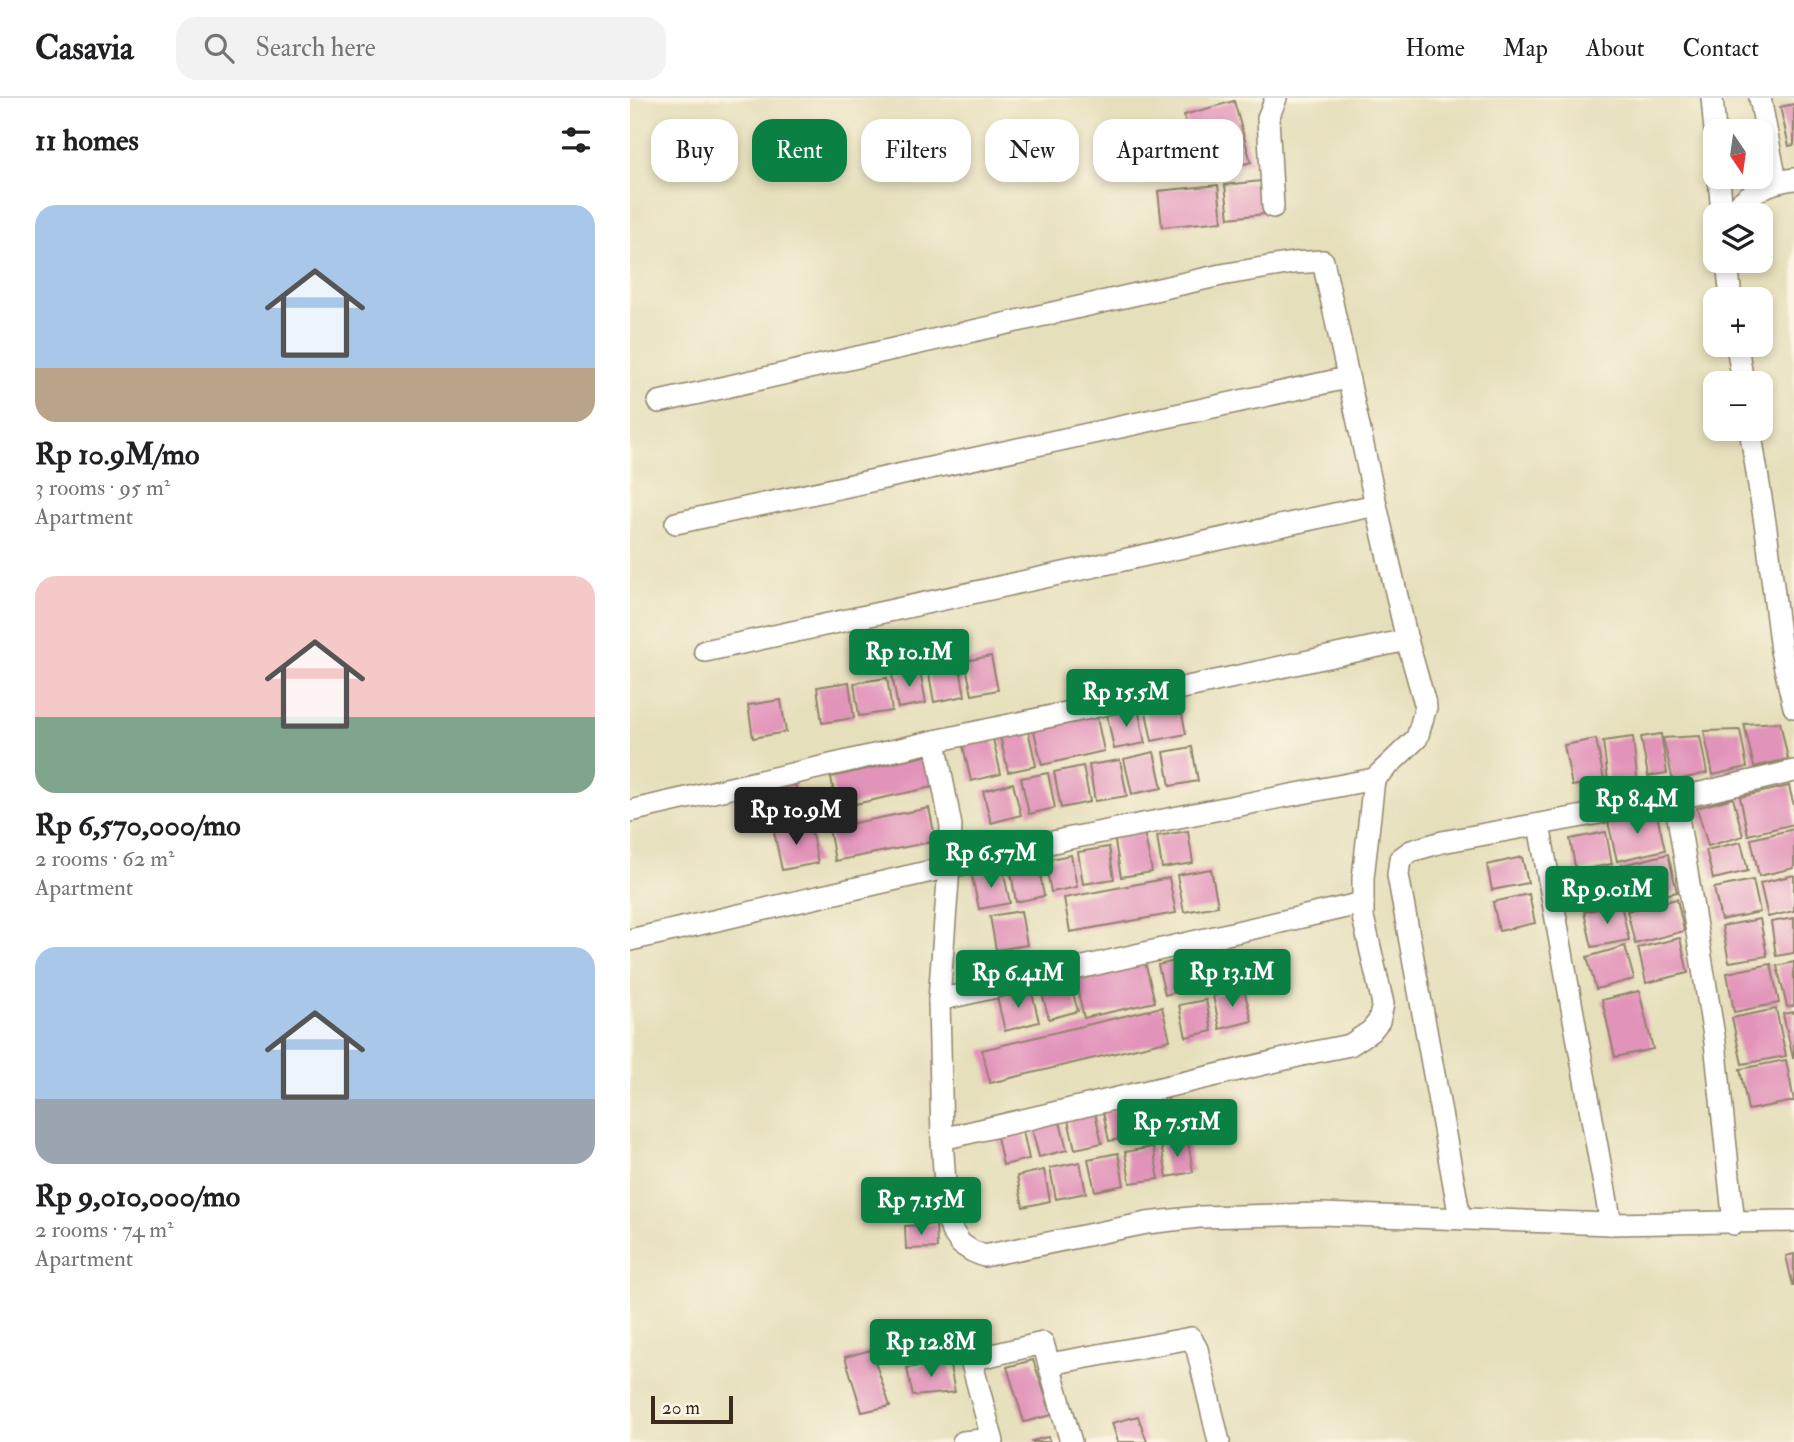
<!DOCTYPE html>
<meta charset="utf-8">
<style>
:root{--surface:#fff;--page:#f2f2f2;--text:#202124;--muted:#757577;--line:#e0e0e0;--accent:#0b8043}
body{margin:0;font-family:"IM FELL Double Pica",serif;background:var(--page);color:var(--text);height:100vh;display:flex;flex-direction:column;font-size:26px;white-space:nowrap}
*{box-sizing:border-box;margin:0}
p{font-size:23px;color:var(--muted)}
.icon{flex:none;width:38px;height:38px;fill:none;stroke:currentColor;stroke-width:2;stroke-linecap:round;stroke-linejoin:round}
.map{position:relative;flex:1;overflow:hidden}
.sheet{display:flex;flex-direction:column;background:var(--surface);width:630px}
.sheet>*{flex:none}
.guide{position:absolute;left:21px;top:21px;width:665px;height:63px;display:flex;gap:14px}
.needle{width:46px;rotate:167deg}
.tools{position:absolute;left:1073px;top:21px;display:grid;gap:14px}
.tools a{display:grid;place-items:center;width:70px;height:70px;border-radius:14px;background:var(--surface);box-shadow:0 4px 10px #0003;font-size:35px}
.scale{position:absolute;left:21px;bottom:18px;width:82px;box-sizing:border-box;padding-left:7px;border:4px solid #3b2a1e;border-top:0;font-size:19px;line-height:24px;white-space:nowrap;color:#3b2a1e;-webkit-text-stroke:5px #fcf5e5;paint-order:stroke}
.price{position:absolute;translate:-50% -60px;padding:0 16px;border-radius:7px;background:var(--accent);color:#fff;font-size:23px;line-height:46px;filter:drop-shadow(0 2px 4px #0008)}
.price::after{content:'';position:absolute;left:50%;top:42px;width:21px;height:16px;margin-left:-10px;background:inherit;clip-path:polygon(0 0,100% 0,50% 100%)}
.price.current{background:#222;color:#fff}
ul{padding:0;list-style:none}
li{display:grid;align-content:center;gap:14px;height:371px;padding:0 35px}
li span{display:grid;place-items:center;height:217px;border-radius:21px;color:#555}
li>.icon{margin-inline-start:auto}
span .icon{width:126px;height:126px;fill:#fffc;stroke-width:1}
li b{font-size:30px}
h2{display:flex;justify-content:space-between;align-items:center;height:84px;padding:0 35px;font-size:30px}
.chip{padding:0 24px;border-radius:21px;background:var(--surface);box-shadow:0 4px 10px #0003;font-size:24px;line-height:63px}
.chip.current{background:var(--accent);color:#fff}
header{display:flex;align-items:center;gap:42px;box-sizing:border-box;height:98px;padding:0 35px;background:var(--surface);border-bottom:2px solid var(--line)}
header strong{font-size:33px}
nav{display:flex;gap:38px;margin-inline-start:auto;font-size:24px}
.search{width:490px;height:63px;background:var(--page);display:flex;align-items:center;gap:18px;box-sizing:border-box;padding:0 24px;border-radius:21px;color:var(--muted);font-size:26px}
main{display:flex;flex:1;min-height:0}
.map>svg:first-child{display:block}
.building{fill:#e293ba}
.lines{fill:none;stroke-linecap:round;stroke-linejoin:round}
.minor-casing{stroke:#90846c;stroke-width:24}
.minor{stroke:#fff;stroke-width:21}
</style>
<header>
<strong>Casavia</strong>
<div class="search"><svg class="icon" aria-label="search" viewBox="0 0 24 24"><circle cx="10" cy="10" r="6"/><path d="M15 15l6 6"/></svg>Search here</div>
<nav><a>Home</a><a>Map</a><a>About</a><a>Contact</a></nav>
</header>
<main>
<section class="sheet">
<h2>11 homes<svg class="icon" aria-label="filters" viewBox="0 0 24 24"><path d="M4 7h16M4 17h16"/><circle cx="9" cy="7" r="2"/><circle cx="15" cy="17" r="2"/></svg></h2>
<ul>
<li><span style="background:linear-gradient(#a9c7e8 75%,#b9a48a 0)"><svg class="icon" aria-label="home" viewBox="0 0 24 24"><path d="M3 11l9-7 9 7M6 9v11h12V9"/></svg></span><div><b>Rp 10.9M/mo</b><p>3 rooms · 95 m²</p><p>Apartment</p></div></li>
<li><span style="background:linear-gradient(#f6c9c9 65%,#7fa58c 0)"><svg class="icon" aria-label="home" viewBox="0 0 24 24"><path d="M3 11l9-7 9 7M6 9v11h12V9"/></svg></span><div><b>Rp 6,570,000/mo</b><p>2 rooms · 62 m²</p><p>Apartment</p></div></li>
<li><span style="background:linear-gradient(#a9c7e8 70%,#9aa5b1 0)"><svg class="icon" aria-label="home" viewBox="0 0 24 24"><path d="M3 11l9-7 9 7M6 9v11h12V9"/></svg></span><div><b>Rp 9,010,000/mo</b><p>2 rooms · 74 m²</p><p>Apartment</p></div></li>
</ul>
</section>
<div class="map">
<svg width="1164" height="1344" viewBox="0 0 1164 1344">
<rect width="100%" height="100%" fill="#fcf5e5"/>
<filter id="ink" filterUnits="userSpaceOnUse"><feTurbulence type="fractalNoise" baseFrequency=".0143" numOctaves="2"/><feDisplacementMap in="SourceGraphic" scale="14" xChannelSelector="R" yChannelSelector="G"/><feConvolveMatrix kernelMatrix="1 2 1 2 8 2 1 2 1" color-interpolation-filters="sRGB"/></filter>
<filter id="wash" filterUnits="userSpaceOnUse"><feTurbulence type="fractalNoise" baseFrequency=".00686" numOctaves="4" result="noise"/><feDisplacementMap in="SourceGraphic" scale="28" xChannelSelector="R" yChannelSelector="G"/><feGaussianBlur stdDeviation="1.57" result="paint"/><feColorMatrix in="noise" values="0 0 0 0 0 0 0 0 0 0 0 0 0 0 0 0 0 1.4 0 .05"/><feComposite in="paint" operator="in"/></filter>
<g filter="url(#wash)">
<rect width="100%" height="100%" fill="#e6dfbb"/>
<g id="blocks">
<!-- building -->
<g class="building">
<polygon points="604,3 621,64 571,78 554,17"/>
<polygon points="1164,6 1164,47 1159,48 1150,9"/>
<polygon points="631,83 634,116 599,120 595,87"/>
<polygon points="588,87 592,123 532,129 528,93"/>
<polygon points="361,558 368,592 342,597 335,563"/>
<polygon points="329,565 335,598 304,604 298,571"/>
<polygon points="290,572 296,605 268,610 262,577"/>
<polygon points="257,580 262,613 229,618 224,585"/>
<polygon points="219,584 224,620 192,625 187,589"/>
<polygon points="151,602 156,634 123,640 118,607"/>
<polygon points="549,602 556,636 522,643 515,609"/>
<polygon points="508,610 515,645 484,651 477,617"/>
<polygon points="466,615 474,653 412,667 403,629"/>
<polygon points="1150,624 1158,661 1124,669 1114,626"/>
<polygon points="398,632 406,668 378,674 370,638"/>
<polygon points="1110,632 1117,669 1083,677 1074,633"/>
<polygon points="1031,636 1037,675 1018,678 1011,639"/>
<polygon points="1070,638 1077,675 1043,683 1033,640"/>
<polygon points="1003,639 1007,680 978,683 973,643"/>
<polygon points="363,641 371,676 341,683 333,648"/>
<polygon points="966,641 974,682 942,688 934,647"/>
<polygon points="562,649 568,683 540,688 534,654"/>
<polygon points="524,654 532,690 502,696 494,661"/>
<polygon points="300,657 307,688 207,710 201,679"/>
<polygon points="490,662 497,698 465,703 459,667"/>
<polygon points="453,668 460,704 431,710 424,674"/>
<polygon points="418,675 425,710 399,716 391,680"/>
<polygon points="164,682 172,715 131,724 124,692"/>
<polygon points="383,685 391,717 361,725 353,693"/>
<polygon points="1159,688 1164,708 1164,726 1118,737 1110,699"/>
<polygon points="1103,700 1113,738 1078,748 1067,710"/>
<polygon points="299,710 306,743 205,763 199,730"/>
<polygon points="1026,712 1035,752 987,763 978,724"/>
<polygon points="180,726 188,765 152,772 144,734"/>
<polygon points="1164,731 1164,770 1129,778 1121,741"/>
<polygon points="514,733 522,774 491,779 484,738"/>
<polygon points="558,733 563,765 532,770 527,738"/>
<polygon points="976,734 982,766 946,773 940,741"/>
<polygon points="1111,744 1118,773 1083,781 1076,752"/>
<polygon points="479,749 484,781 453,786 448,754"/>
<polygon points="1038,756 1047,794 998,806 989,768"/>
<polygon points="441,757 447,789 421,794 415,762"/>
<polygon points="892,759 898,785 862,792 857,767"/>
<polygon points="408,764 414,798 386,804 380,769"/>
<polygon points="581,771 588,808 554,814 547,777"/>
<polygon points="981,771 988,801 955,809 948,779"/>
<polygon points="373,772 380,805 349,811 342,778"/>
<polygon points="1164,777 1164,813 1138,819 1130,785"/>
<polygon points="539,780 546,815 440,834 434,800"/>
<polygon points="1123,782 1130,814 1091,822 1084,790"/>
<polygon points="899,796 905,825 869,833 863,804"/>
<polygon points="1047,801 1054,833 1005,846 997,813"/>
<polygon points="991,806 999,842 962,849 954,814"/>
<polygon points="391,813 397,847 366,852 360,818"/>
<polygon points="1164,820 1164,855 1146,858 1141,824"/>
<polygon points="1130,821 1137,858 1099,864 1092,828"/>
<polygon points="1050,840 1058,875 1016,885 1008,850"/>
<polygon points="995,848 1004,881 966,891 957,859"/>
<polygon points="514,860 525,904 454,920 444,876"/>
<polygon points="554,861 561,890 535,897 528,867"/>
<polygon points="1164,864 1164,908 1157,909 1147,868"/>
<polygon points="1141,866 1149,905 1104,914 1097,875"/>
<polygon points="440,885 448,913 419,921 411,892"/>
<polygon points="401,891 409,924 375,933 367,899"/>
<polygon points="614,891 622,923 590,931 583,898"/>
<polygon points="1009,893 1023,951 985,959 972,902"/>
<polygon points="576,902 582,933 556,939 549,907"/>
<polygon points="532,909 540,942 360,985 352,952"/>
<polygon points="1146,911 1156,958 1112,966 1102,920"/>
<polygon points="1164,914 1164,960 1163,960 1153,916"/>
<polygon points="1156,962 1164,1003 1118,1012 1110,971"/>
<polygon points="538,1000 544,1028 515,1035 509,1006"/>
<polygon points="501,1009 506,1038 479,1043 473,1014"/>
<polygon points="465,1015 472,1045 445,1051 438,1022"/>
<polygon points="430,1024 437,1052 409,1059 402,1031"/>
<polygon points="393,1033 399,1061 373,1067 367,1039"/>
<polygon points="558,1043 563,1074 537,1079 531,1047"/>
<polygon points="523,1049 529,1081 500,1085 495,1054"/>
<polygon points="488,1055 494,1087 465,1093 458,1061"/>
<polygon points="450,1064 456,1095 426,1101 420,1070"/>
<polygon points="414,1072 420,1103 393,1109 387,1078"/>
<polygon points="306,1126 307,1150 276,1151 275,1128"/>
<polygon points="1164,1156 1164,1188 1163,1188 1156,1158"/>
<polygon points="241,1252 260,1308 232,1314 215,1259"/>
<polygon points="403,1262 422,1317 394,1324 377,1269"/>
<polygon points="319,1263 325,1294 283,1298 277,1270"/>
<polygon points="508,1318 517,1344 488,1344 482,1325"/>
<polygon points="418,1339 420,1344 402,1344 401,1343"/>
</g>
</g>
</g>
<g filter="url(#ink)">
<use href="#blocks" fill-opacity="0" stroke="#90846c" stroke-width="2"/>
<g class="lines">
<defs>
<g id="minor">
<polyline points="1082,0 1085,33"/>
<polyline points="1130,0 1146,83"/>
<polyline points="1089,79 1092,117"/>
<polyline points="643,109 638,20 646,0"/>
<path d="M1099 117C1116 96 1138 84 1164 81"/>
<polyline points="1097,163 1101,201"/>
<polyline points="1107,247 1113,285"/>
<polyline points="29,304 591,177 663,165 693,163 746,407 777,542 796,609 787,640 744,681 733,780 733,819 753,906 749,923 741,933 720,947 685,954 312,1041"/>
<polyline points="1120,331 1136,431 1151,553 1164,609"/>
<polyline points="46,425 717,280"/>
<polyline points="75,553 746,407"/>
<polyline points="305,643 321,728 319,769 436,741 744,681"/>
<polyline points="1045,701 1085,944 1104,1126"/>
<polyline points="0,713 305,643 777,542"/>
<polyline points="909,727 981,1126"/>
<polyline points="0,842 319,769 309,902 312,1041 317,1117 322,1133 331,1146 342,1153 354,1158 517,1125 569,1119 691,1116 981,1126 1164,1123"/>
<polyline points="309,902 733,805"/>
<polyline points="830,1120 768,777 770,761 781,753 812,744 1045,701 1164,673"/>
<polyline points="420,1266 561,1240 567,1251 589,1344"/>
<polyline points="333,1344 362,1341"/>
<polyline points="363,1344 341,1262 413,1245 441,1344"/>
</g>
</defs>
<!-- minor casing -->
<use href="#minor" class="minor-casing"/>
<!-- minor -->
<use href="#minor" class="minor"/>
</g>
</g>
</svg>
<div class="tools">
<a><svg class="needle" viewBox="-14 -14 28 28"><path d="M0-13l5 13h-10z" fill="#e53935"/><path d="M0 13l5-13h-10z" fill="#757577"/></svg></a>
<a><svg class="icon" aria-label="layers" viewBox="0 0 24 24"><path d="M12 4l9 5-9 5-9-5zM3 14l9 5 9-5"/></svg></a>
<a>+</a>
<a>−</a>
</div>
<div class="scale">20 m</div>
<b class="price" style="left:279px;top:591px">Rp 10.1M</b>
<b class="price" style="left:496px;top:631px">Rp 15.5M</b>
<b class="price" style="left:1007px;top:738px">Rp 8.4M</b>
<b class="price current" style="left:166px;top:749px">Rp 10.9M</b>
<b class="price" style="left:361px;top:792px">Rp 6.57M</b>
<b class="price" style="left:977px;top:828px">Rp 9.01M</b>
<b class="price" style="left:602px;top:911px">Rp 13.1M</b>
<b class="price" style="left:388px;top:912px">Rp 6.41M</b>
<b class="price" style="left:547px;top:1061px">Rp 7.51M</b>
<b class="price" style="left:291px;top:1139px">Rp 7.15M</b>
<b class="price" style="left:301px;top:1281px">Rp 12.8M</b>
<div class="guide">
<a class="chip">Buy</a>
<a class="chip current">Rent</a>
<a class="chip">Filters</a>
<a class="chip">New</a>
<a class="chip">Apartment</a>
</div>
</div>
</main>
